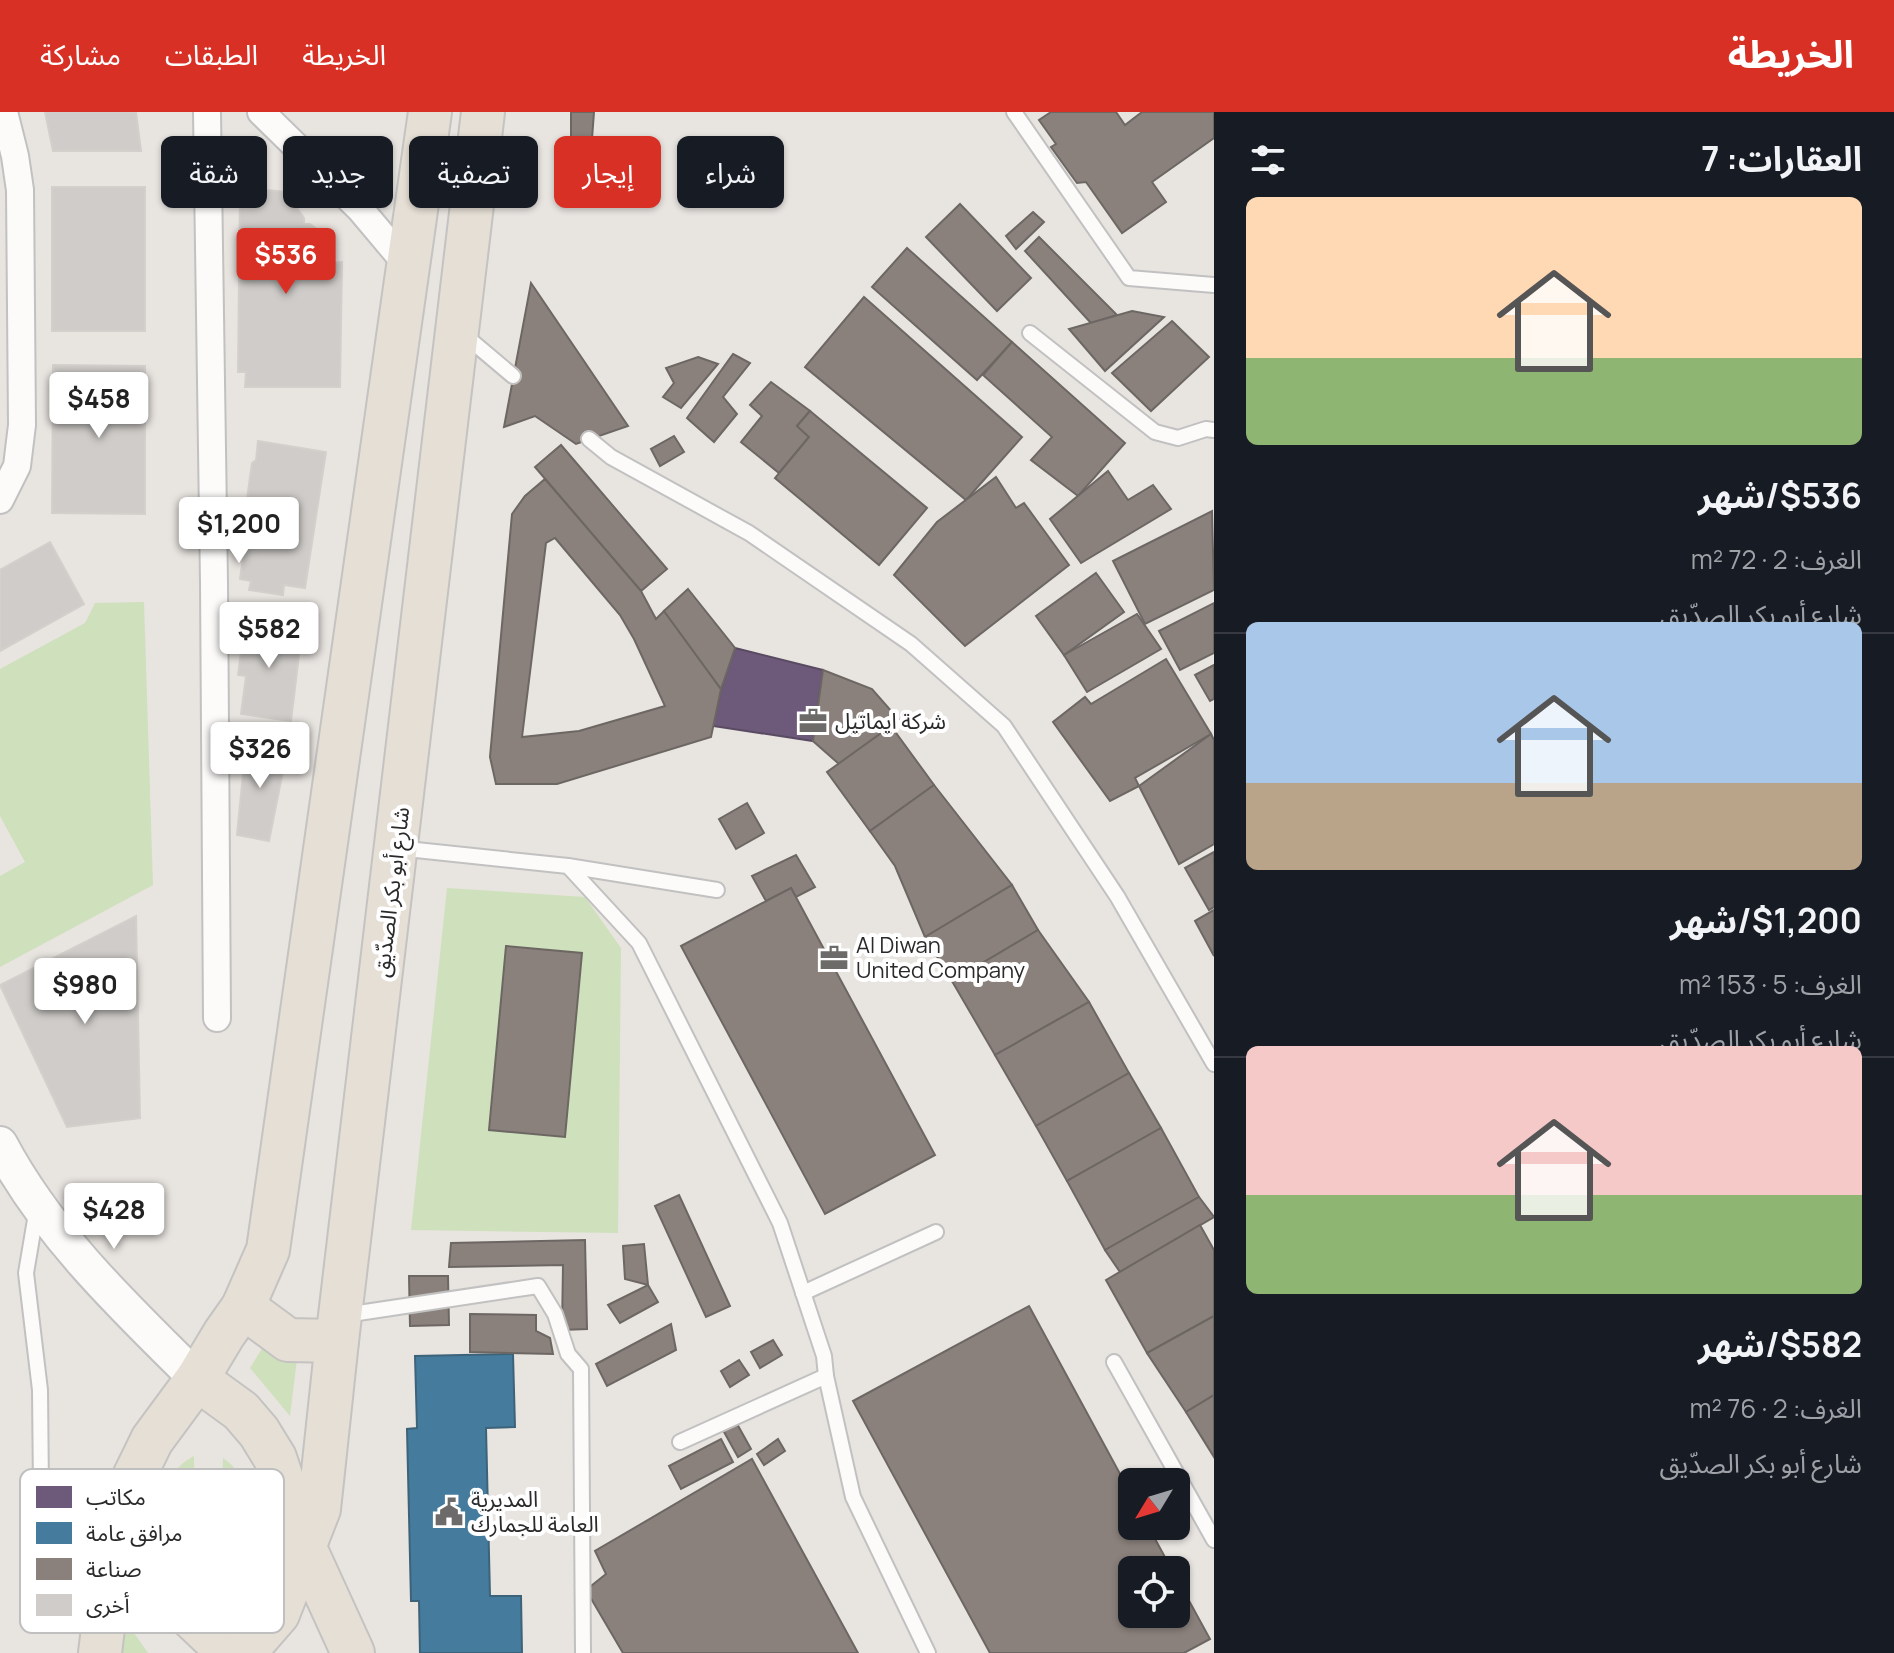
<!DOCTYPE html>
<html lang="ar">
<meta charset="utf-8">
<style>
:root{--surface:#171b24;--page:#20242c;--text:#f1f3f6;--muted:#9ea1a6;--line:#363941;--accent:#d93025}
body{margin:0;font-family:Manrope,"Noto Sans Arabic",sans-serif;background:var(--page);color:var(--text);direction:rtl;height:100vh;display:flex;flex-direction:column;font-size:30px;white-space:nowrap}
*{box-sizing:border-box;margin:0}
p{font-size:26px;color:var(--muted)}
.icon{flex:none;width:44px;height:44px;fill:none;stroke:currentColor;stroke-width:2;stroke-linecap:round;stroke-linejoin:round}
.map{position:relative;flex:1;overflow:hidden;direction:ltr}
.side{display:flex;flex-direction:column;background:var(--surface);width:680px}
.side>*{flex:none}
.banner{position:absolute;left:24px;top:24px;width:760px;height:72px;direction:rtl;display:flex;gap:16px}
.needle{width:52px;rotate:232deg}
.tools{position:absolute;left:1118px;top:1356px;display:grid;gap:16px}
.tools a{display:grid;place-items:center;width:72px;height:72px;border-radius:12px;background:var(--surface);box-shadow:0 2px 6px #0004;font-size:40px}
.price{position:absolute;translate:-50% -68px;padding:0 18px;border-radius:8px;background:#fff;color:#222;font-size:26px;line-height:52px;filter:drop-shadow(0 2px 4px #0008)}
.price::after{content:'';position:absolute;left:50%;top:48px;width:24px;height:18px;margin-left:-12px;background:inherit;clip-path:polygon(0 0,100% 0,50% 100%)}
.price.active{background:var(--accent);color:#fff}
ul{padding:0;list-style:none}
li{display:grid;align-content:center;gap:16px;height:424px;padding:0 32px}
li+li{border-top:2px solid var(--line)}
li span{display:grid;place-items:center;height:248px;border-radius:12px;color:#555}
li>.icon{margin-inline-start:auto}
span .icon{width:144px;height:144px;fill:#fffc;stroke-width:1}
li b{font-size:34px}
h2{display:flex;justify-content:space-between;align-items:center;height:96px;padding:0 32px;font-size:34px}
.tag{padding:0 28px;border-radius:12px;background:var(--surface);box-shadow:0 2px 6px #0004;font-size:28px;line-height:72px}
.tag.active{background:var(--accent);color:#fff}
header{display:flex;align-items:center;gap:48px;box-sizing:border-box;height:112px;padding:0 40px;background:var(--accent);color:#fff}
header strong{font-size:38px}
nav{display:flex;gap:44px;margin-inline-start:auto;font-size:28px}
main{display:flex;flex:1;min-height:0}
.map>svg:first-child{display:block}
.green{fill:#cfe0bc}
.offices{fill:#6d597a;stroke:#594b62;stroke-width:2}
.public{fill:#457b9d;stroke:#3d637a;stroke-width:2}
.industry{fill:#8a817c;stroke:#6d6763;stroke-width:2;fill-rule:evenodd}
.building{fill:#cfccc9;stroke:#d3d0cc;stroke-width:2}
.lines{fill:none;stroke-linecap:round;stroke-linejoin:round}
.service-casing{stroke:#c2c1c1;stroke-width:18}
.minor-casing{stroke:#c2c1c1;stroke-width:30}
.tertiary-casing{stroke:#c2c1c1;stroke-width:38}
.primary-casing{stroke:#c4c3c1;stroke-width:46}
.service{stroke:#fcfbfa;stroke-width:14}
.minor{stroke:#fcfbfa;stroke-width:26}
.tertiary{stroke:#fcfbfa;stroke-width:34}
.primary{stroke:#e5dfd5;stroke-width:42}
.labels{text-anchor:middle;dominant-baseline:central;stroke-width:8;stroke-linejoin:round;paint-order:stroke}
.poi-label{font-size:22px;fill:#2a2a2a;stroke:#fff;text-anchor:start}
.street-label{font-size:22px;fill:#2a2a2a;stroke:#fff}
.key{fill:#fff;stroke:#bfbfbf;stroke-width:2}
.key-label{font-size:22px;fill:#2a2a2a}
</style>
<header>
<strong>الخريطة</strong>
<nav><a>الخريطة</a><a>الطبقات</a><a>مشاركة</a></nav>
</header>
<main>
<section class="side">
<h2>العقارات: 7<svg class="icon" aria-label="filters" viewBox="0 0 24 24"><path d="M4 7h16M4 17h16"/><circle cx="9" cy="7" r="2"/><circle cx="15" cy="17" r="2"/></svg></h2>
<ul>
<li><span style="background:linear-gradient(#ffd9b3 65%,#8fb573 0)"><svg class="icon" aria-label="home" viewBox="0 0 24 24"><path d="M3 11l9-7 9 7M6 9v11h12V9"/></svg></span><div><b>$536/شهر</b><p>الغرف: 2 · 72 m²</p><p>شارع أبو بكر الصدّيق</p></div></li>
<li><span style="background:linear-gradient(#a9c7e8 65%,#b9a48a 0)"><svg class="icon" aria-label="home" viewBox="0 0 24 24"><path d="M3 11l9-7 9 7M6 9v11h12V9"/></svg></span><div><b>$1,200/شهر</b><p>الغرف: 5 · 153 m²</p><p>شارع أبو بكر الصدّيق</p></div></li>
<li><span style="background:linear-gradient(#f6c9c9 60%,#8fb573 0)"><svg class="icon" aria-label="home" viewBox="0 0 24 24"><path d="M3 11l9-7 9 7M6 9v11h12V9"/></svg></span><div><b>$582/شهر</b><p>الغرف: 2 · 76 m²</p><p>شارع أبو بكر الصدّيق</p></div></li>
</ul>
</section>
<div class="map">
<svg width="1214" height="1541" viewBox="0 0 1214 1541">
<rect width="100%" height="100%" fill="#e8e4e0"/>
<!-- green -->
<g class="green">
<polygon points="144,490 153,773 0,855 0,764 25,750 0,704 0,557 85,511 95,491"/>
<polygon points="447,776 585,785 621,836 618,1121 411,1118"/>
<polygon points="263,1235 297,1247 290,1304 250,1256"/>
<path d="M194 1344 195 1486C183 1471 170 1457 163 1438 150 1405 162 1360 194 1344Z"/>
<path d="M223 1346C263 1372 277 1477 219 1489Z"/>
<polygon points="122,1504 148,1541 118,1541"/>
</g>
<!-- offices -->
<polygon class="offices" points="735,536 823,558 813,629 713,614 721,577"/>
<!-- public -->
<polygon class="public" points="513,1242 515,1315 486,1316 490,1484 521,1484 522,1541 420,1541 419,1489 411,1489 407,1317 417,1316 415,1244"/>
<!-- industry -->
<g class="industry">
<polygon points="571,0 594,0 591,40 571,44"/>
<polygon points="1051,0 1116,0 1125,13 1142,0 1214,0 1214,26 1152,70 1166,90 1122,121 1086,70 1077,71 1051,35 1056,32 1039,8"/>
<polygon points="960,92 1031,166 997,199 926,125"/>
<polygon points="1033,100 1044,110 1016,137 1006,124"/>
<polygon points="1039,125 1117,203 1091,211 1025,139"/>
<polygon points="907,136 1012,230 977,268 872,175"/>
<polygon points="531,171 628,314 576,332 535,304 504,315"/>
<polygon points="864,185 1022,325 966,388 805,255"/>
<polygon points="1132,199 1164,205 1105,259 1069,217"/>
<polygon points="1172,209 1209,245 1151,299 1112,261"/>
<polygon points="1012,230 1125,331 1078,384 1031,348 1052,325 983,263"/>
<polygon points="733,242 750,251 723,285 737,302 714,330 687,306"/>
<polygon points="698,245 718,252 681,296 663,285 674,271 666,256"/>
<polygon points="771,270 810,299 797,314 809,325 779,361 741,330 762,304 750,293"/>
<polygon points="810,299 927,396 879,453 775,366 809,325 797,314"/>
<polygon points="674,324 684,340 660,354 651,337"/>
<polygon points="561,333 667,457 641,479 535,355"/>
<polygon points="1108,359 1128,388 1153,373 1171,397 1081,451 1050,407"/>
<polygon points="996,365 1016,396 1024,391 1069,453 965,534 894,463 937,410"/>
<path d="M545 367 641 479 656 507 664 499 721 577 711 625 557 672H496L490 645 512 402 525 384ZM555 426 620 503 634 527 665 594 579 619 522 625 546 431Z"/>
<polygon points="1212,399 1214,478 1145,512 1113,449"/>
<polygon points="1096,461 1124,500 1064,543 1036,504"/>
<polygon points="688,477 735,536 721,577 664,499"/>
<polygon points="1214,491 1214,541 1180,558 1159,519"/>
<polygon points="1137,502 1161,537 1087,580 1064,543"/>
<polygon points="1166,547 1211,622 1135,666 1139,674 1110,689 1053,610 1085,585 1091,592"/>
<polygon points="1214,553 1214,587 1210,589 1195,563"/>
<polygon points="823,558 872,577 900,609 839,652 813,629"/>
<polygon points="891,614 934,673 870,719 827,660"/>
<polygon points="1211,622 1214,628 1214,732 1179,752 1139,674"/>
<polygon points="934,673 1012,773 925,825 895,754 870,719"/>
<polygon points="747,691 764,721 736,737 719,707"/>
<polygon points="1214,740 1214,795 1209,798 1185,756"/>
<polygon points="796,743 815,775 796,785 791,776 766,789 752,764"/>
<polygon points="1012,773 1038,818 952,869 925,825"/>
<polygon points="791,776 935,1043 825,1102 681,834"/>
<polygon points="1214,798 1214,844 1195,809"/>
<polygon points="1038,818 1089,890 995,943 952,869"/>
<polygon points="506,834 582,841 565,1025 489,1018"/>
<polygon points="1089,890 1129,961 1036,1014 995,943"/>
<polygon points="1129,961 1161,1016 1067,1069 1036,1014"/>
<polygon points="1161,1016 1199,1085 1105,1138 1067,1069"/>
<polygon points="679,1083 730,1194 706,1205 655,1094"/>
<polygon points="1199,1085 1214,1105 1120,1160 1105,1138"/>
<polygon points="1200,1113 1214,1138 1214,1204 1147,1241 1106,1168"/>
<polygon points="585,1128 587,1217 562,1218 563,1153 449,1155 451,1131"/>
<polygon points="644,1132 648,1173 625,1167 623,1134"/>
<polygon points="409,1164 448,1164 449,1213 410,1214"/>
<polygon points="648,1173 658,1190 620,1211 608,1193"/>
<polygon points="1029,1194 1132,1384 1132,1414 1148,1414 1172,1458 1132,1458 1132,1502 1176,1502 1176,1465 1210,1527 1184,1541 990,1541 853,1289"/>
<polygon points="470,1202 536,1203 536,1219 550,1226 553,1242 470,1240"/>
<polygon points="1214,1204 1214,1283 1186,1300 1147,1241"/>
<polygon points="671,1212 676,1238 607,1274 596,1252"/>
<polygon points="773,1228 782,1243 760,1256 751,1240"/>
<polygon points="739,1248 749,1263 730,1275 721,1259"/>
<polygon points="1214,1283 1214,1345 1186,1300"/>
<polygon points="736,1310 751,1337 738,1345 723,1318"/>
<polygon points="721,1327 733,1350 681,1377 669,1354"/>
<polygon points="778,1327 785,1339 764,1353 757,1342"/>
<polygon points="752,1347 858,1541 623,1541 586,1478 606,1462 595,1439"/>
</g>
<!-- building -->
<g class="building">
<polygon points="45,0 136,0 141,39 53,39"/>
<polygon points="250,60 266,78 285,80 286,92 295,93 304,106 304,112 310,112 318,118 322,122 317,131 324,131 334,138 334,151 342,150 340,275 245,275 246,260 238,260 240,74 245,75"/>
<rect x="52" y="75" width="93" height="144"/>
<polygon points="53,253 145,254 145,402 52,401"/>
<polygon points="258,329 326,340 305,476 284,473 283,483 249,478 251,469 240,467 243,446 239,444 252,351 256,348"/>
<polygon points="50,430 84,492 0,539 0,458"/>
<polygon points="245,510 302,518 291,609 241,602 246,564 238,563"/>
<polygon points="246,632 288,634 269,729 237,723"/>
<polygon points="136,804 140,1006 67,1015 0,873"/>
</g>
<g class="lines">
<defs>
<g id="service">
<polyline points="1014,0 1129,166 1214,173"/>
<polyline points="462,221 513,264"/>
<polyline points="1030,221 1155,320 1178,326 1206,317 1214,318"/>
<polyline points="589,327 611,345 749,421 911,532 1004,614 1117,784 1214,952"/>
<polyline points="397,736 568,754 639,831 780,1111 824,1244 826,1264 853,1385 928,1541"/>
<polyline points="568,754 717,778"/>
<polyline points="37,1096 26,1161 40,1278 41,1378 119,1393"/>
<polyline points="803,1181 936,1120"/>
<polyline points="345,1203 538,1174 555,1202 568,1242 581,1257 583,1541"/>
<polyline points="1114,1250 1214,1428"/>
<polyline points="680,1330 826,1264"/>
</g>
<g id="minor">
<polyline points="207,0 214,471 217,906"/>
<polyline points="261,0 360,97 408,154"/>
<polyline points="0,388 17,354 22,313 20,78 15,44 4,0"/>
</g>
<path id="tertiary" d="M0 1032C48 1123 125 1196 197 1267"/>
<g id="primary">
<polyline points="243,1195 288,1228 337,1229"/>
<polyline points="197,1267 241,1299 259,1320 275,1346 305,1436 353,1541"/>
<polyline points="123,1393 150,1457 165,1480 229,1541"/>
<polyline points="100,1541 115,1417 132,1369 152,1328 197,1267 224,1222 243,1195 268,1138 430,0"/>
<polyline points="244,1541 278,1502 319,1397 337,1229 483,0"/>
</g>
</defs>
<!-- service casing -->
<use href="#service" class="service-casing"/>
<!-- minor casing -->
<use href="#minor" class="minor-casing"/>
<!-- tertiary casing -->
<use href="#tertiary" class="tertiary-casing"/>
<!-- primary casing -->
<use href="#primary" class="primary-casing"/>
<!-- service -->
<use href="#service" class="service"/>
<!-- minor -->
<use href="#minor" class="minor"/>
<!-- tertiary -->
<use href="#tertiary" class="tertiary"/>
<!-- primary -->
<use href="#primary" class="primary"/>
</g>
<!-- icons -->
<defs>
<symbol id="office-bare" viewBox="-9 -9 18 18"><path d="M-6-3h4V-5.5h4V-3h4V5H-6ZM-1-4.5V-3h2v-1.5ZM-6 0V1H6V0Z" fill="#6c6b6a" stroke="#fff" stroke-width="2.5" paint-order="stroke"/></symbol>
<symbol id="civic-bare" viewBox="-9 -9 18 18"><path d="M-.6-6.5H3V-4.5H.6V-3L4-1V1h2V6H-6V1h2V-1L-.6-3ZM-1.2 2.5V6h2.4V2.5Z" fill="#6c6b6a" stroke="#fff" stroke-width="2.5" paint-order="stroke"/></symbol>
</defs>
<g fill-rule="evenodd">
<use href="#office-bare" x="793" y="589" width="40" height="40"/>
<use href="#office-bare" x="814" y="826" width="40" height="40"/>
<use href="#civic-bare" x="429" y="1380" width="40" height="40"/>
</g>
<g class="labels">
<!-- poi labels -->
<g class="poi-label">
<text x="835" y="609">شركة ايماتيل</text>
<text x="856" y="833">Al Diwan<tspan x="856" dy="25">United Company</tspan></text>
<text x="471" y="1387">المديرية<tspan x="471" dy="25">العامة للجمارك</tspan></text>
</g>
<!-- street labels -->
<g class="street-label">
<text transform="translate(391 780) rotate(-83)">شارع أبو بكر الصدّيق</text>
</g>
</g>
<!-- legend -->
<rect x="20" y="1357" width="264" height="164" rx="12" class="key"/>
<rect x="36" y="1374" width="36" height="22" fill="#6d597a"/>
<rect x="36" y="1410" width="36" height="22" fill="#457b9d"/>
<rect x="36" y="1446" width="36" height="22" fill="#8a817c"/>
<rect x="36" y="1482" width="36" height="22" fill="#cfccc9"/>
<g class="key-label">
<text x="86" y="1393">مكاتب</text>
<text x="86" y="1429">مرافق عامة</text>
<text x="86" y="1465">صناعة</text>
<text x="86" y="1501">أخرى</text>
</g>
</svg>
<div class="tools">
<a><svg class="needle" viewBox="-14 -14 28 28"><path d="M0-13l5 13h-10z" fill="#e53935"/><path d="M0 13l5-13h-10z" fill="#9ea1a6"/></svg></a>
<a><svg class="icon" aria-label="locate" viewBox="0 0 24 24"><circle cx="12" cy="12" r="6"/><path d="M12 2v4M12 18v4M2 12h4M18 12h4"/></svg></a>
</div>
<b class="price active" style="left:286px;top:184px">$536</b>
<b class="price" style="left:99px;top:328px">$458</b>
<b class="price" style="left:239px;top:453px">$1,200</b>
<b class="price" style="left:269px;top:558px">$582</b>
<b class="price" style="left:260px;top:678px">$326</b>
<b class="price" style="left:85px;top:914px">$980</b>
<b class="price" style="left:114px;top:1139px">$428</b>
<div class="banner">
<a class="tag">شراء</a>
<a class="tag active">إيجار</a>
<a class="tag">تصفية</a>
<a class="tag">جديد</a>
<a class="tag">شقة</a>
</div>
</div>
</main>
